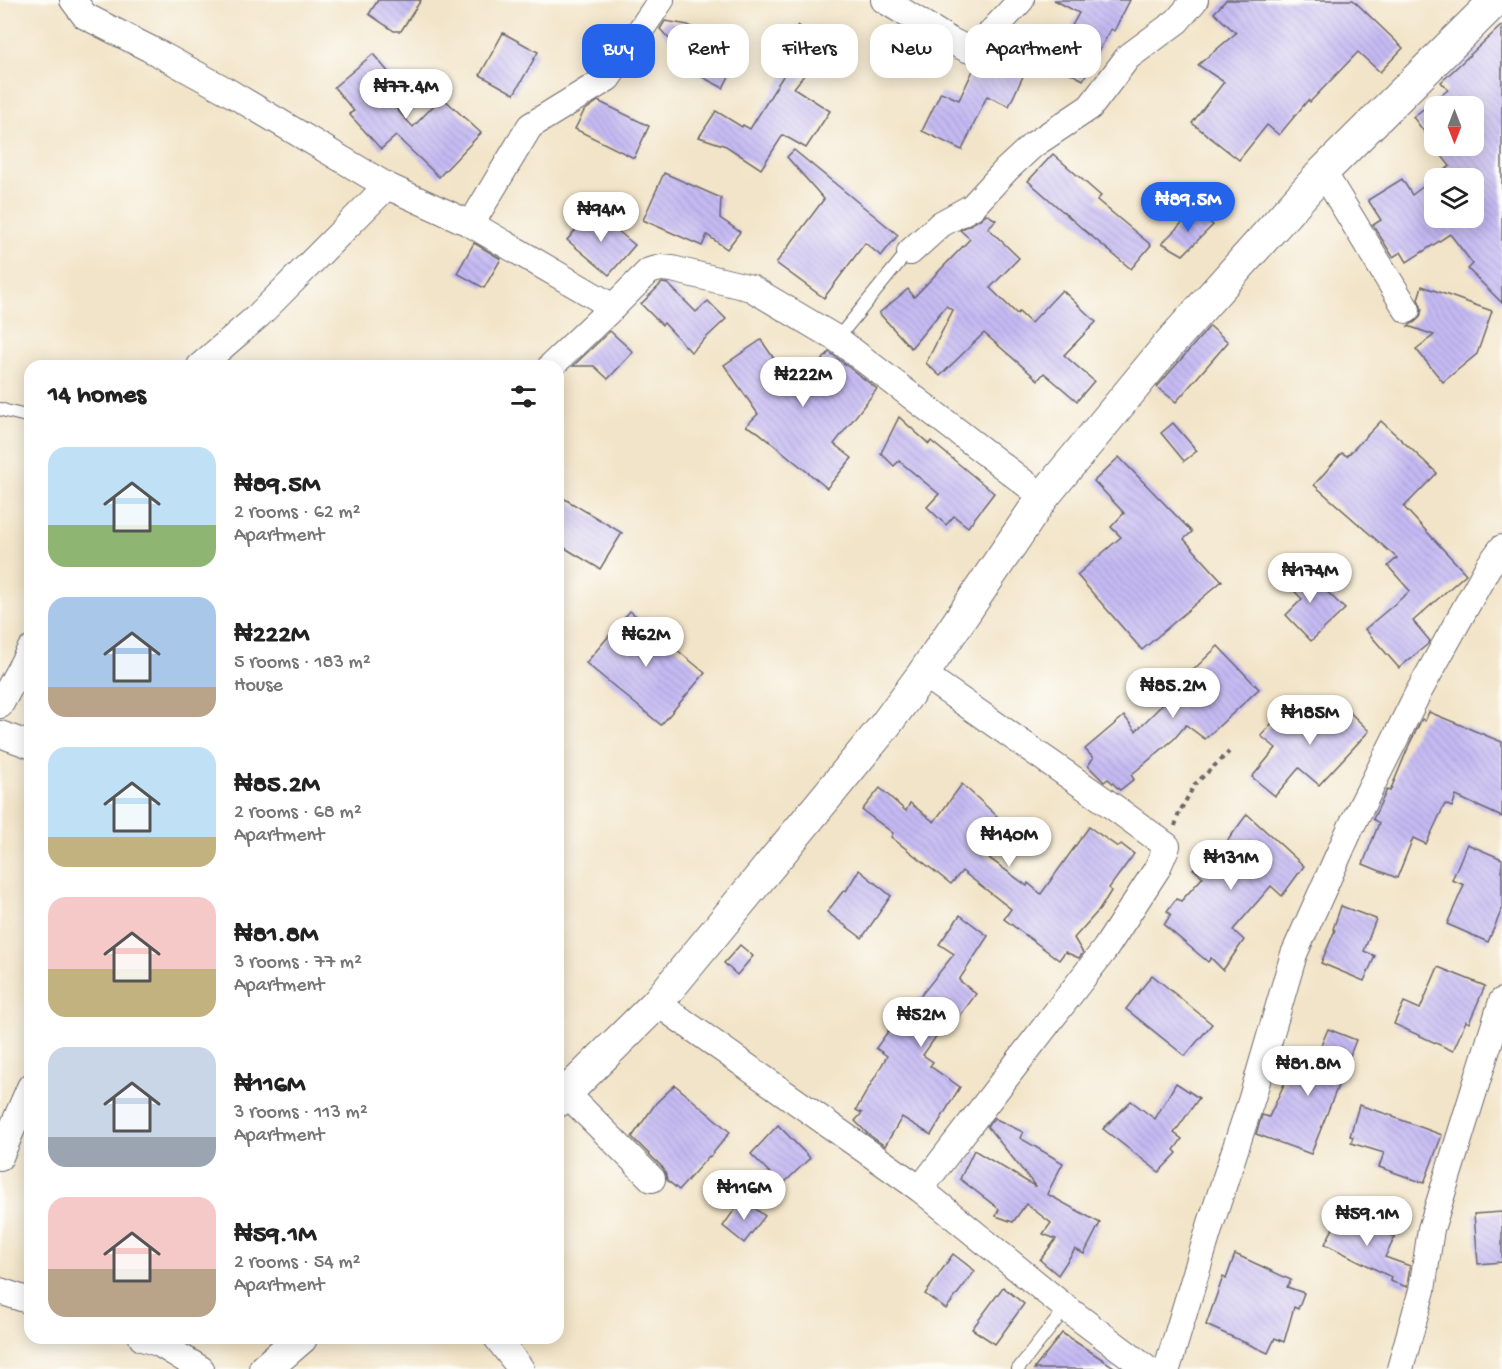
<!DOCTYPE html>
<meta charset="utf-8">
<style>
:root{--surface:#fff;--page:#f2f2f2;--text:#222;--muted:#767676;--accent:#2563eb}
body{margin:0;font-family:"Gochi Hand",sans-serif;background:var(--page);color:var(--text);height:100vh;display:flex;flex-direction:column;font-size:22px;white-space:nowrap}
*{box-sizing:border-box;margin:0}
p{font-size:20px;color:var(--muted)}
.icon{flex:none;width:33px;height:33px;fill:none;stroke:currentColor;stroke-width:2;stroke-linecap:round;stroke-linejoin:round}
.map{position:relative;flex:1;overflow:hidden}
.panel{position:absolute;left:24px;top:360px;width:540px;height:984px;display:flex;flex-direction:column;background:var(--surface);border-radius:18px;box-shadow:0 3px 15px #0003}
.panel>*{flex:none}
.banner{position:absolute;left:582px;top:24px;width:570px;height:54px;display:flex;gap:12px}
.needle{width:39px;rotate:180deg}
.controls{position:absolute;left:1424px;top:96px;display:grid;gap:12px}
.controls a{display:grid;place-items:center;width:60px;height:60px;border-radius:12px;background:var(--surface);box-shadow:0 3px 15px #0003;font-size:30px}
.price{position:absolute;translate:-50% -51px;padding:0 14px;border-radius:21px;background:#fff;color:#222;font-size:20px;line-height:39px;filter:drop-shadow(0 2px 3px #0008)}
.price::after{content:'';position:absolute;left:50%;top:36px;width:18px;height:14px;margin-left:-9px;background:inherit;clip-path:polygon(0 0,100% 0,50% 100%)}
.price.current{background:var(--accent);color:#fff}
ul{padding:0;list-style:none}
li{display:flex;align-items:center;gap:18px;height:150px;padding:0 24px}
li span{display:grid;place-items:center;flex:none;width:168px;height:120px;border-radius:18px;color:#555}
li>.icon{margin-inline-start:auto}
span .icon{width:72px;height:72px;fill:#fffc;stroke-width:1}
li b{font-size:26px}
h2{display:flex;justify-content:space-between;align-items:center;height:72px;padding:0 24px;font-size:26px}
.chip{padding:0 21px;border-radius:18px;background:var(--surface);box-shadow:0 3px 15px #0003;font-size:21px;line-height:54px}
.chip.current{background:var(--accent);color:#fff}
.map>svg:first-child{display:block}
.building{fill:url(#building-back-hatch);fill-rule:evenodd}
.lines{fill:none;stroke-linecap:round;stroke-linejoin:round}
.service-casing{stroke:#6b666c;stroke-width:14}
.minor-casing{stroke:#6b666c;stroke-width:28}
.tertiary-casing{stroke:#6b666c;stroke-width:34}
.path{stroke:#6b666c;stroke-width:4;stroke-dasharray:4.5 4.5;stroke-linecap:butt}
.service{stroke:#fff;stroke-width:12}
.minor{stroke:#fff;stroke-width:26}
.tertiary{stroke:#fff;stroke-width:32}
</style>
<div class="map">
<svg width="1502" height="1369" viewBox="0 0 1502 1369">
<defs>
<pattern id="building-back-hatch" width="6" height="6" patternUnits="userSpaceOnUse" patternTransform="scale(1.5)"><rect width="6" height="6" fill="#c5baf3"/><path d="M-1 5l2 2M0 0l6 6M5-1l2 2" fill="none" stroke="#a9a0d1"/></pattern>
</defs>
<rect width="100%" height="100%" fill="#fdfcf7"/>
<filter id="ink" filterUnits="userSpaceOnUse"><feTurbulence type="fractalNoise" baseFrequency=".0167" numOctaves="2"/><feDisplacementMap in="SourceGraphic" scale="12" xChannelSelector="R" yChannelSelector="G"/><feConvolveMatrix kernelMatrix="1 2 1 2 8 2 1 2 1" color-interpolation-filters="sRGB"/></filter>
<filter id="wash" filterUnits="userSpaceOnUse"><feTurbulence type="fractalNoise" baseFrequency=".008" numOctaves="4" result="noise"/><feDisplacementMap in="SourceGraphic" scale="24" xChannelSelector="R" yChannelSelector="G"/><feGaussianBlur stdDeviation="1.35" result="paint"/><feColorMatrix in="noise" values="0 0 0 0 0 0 0 0 0 0 0 0 0 0 0 0 0 1.4 0 .05"/><feComposite in="paint" operator="in"/></filter>
<g filter="url(#wash)">
<rect width="100%" height="100%" fill="#f2e4c8"/>
<g id="blocks">
<!-- building -->
<g class="building">
<polygon points="378,0 421,0 401,31 394,31 369,14"/>
<polygon points="1054,0 1130,0 1114,31 1111,29 1083,80 1051,63 1079,13"/>
<polygon points="1226,0 1353,0 1403,48 1380,72 1358,52 1310,102 1308,100 1279,135 1267,125 1239,160 1192,123 1224,82 1198,65 1236,33 1214,13"/>
<polygon points="665,21 688,25 741,53 723,88 676,63 681,52 660,29"/>
<polygon points="798,25 826,47 794,88 830,111 806,148 783,135 761,169 726,146 699,137 716,111 742,127 743,125 750,129 785,73 770,61"/>
<path d="M1502 25V303L1468 269 1473 264 1450 234 1407 262 1401 252 1393 257 1373 225 1381 220 1368 200 1402 179 1412 195 1450 166 1434 146H1473V106H1434V145L1413 117 1448 90 1441 82ZM1434 178H1473V218H1434Z"/>
<polygon points="503,33 538,52 514,94 480,75"/>
<polygon points="373,54 390,74 375,86 413,127 442,97 481,133 439,177 396,136 381,149 349,114 354,111 334,87"/>
<polygon points="985,56 1024,74 1009,106 987,96 962,150 922,131 941,92 959,100 978,60"/>
<polygon points="598,101 649,126 634,158 575,129 584,111"/>
<polygon points="794,150 898,235 881,256 865,243 824,298 776,263 824,199 787,157"/>
<polygon points="1053,154 1101,196 1097,200 1151,245 1131,269 1084,230 1028,181"/>
<polygon points="664,173 721,198 720,218 740,232 727,249 707,235 702,246 643,220"/>
<polygon points="1196,209 1213,225 1183,255 1162,243"/>
<polygon points="593,210 635,245 609,275 567,240"/>
<polygon points="986,214 996,220 988,228 1019,258 990,288 1017,314 1019,312 1031,323 1062,290 1096,322 1064,355 1094,381 1077,401 1044,373 1038,380 984,333 940,376 926,363 953,310 946,306 911,348 879,313 908,289 914,297 970,239 960,230 979,220"/>
<polygon points="474,243 501,259 484,288 457,273"/>
<polygon points="662,283 668,284 696,312 708,301 726,319 691,352 664,323 662,325 641,304"/>
<polygon points="1422,286 1492,311 1477,354 1443,382 1416,349 1434,335 1408,326 1415,322 1420,317 1422,309 1418,299"/>
<polygon points="1210,326 1228,342 1176,402 1157,387"/>
<polygon points="610,331 633,352 608,379 594,366 573,366"/>
<polygon points="761,340 793,386 810,365 816,368 829,352 877,389 834,444 852,458 827,488 758,432 746,426 758,414 724,365"/>
<polygon points="899,417 929,444 931,441 994,493 968,527 954,516 946,525 927,507 939,494 899,461 894,466 881,453"/>
<polygon points="1381,421 1437,473 1404,507 1466,574 1413,621 1430,641 1428,644 1399,668 1365,629 1410,591 1388,566 1397,558 1314,485 1342,453 1347,456"/>
<polygon points="1173,423 1197,451 1184,461 1161,433"/>
<polygon points="1119,457 1192,532 1184,539 1222,581 1142,650 1077,575 1121,537 1111,527 1124,513 1094,481"/>
<polygon points="558,495 622,533 600,569 558,544"/>
<polygon points="1292,562 1315,586 1318,583 1345,609 1311,641 1286,615 1302,599 1279,575"/>
<polygon points="630,611 705,673 661,725 586,663"/>
<polygon points="1218,646 1259,689 1205,739 1186,725 1174,739 1131,775 1134,779 1120,790 1108,779 1104,782 1088,766 1093,758 1085,749 1124,716 1136,731 1189,678 1187,676"/>
<polygon points="1332,695 1369,731 1319,785 1299,768 1275,796 1252,777 1276,748 1261,736 1279,715 1298,730"/>
<polygon points="1429,712 1502,742 1502,817 1456,796 1452,807 1445,804 1426,844 1413,838 1397,878 1363,864 1379,823 1373,819 1387,790 1390,791 1410,743 1422,719 1425,721"/>
<polygon points="962,784 997,816 973,846 1027,886 1028,883 1041,894 1089,827 1118,847 1121,844 1134,854 1109,888 1111,891 1100,909 1074,938 1083,953 1079,958 1065,952 1059,960 1004,919 1011,909 962,871 951,884 891,837 893,833 862,810 880,788 906,811 910,803 934,822"/>
<polygon points="1247,814 1304,866 1282,896 1271,886 1233,930 1244,940 1223,970 1211,958 1208,962 1164,925 1171,914 1167,911 1176,899 1181,901 1203,877 1193,869 1208,853 1215,858"/>
<polygon points="1467,844 1502,859 1502,909 1488,942 1447,924 1464,885 1452,880"/>
<polygon points="859,870 891,896 862,938 827,912 844,890 846,891"/>
<polygon points="1341,906 1376,919 1364,951 1375,956 1364,981 1321,963 1335,930 1333,929"/>
<polygon points="960,915 988,936 959,980 976,994 949,1031 942,1028 923,1055 933,1062 930,1066 960,1087 931,1135 902,1117 885,1146 868,1134 855,1121 862,1113 856,1110 887,1056 876,1048 889,1030 892,1032 954,954 939,944"/>
<polygon points="740,945 753,956 737,975 724,963"/>
<polygon points="1438,967 1485,986 1469,1023 1466,1021 1453,1051 1394,1024 1404,1002 1420,1009"/>
<polygon points="1152,975 1212,1024 1185,1056 1126,1009"/>
<polygon points="1328,1029 1356,1040 1311,1154 1256,1134 1262,1115 1269,1117 1291,1069 1308,1076"/>
<polygon points="1176,1083 1199,1098 1174,1133 1182,1139 1174,1150 1177,1153 1159,1172 1103,1129 1131,1101 1155,1119"/>
<polygon points="675,1085 730,1132 710,1157 709,1156 679,1190 667,1180 666,1175 663,1168 632,1137 656,1103"/>
<polygon points="1359,1105 1393,1116 1393,1117 1442,1135 1424,1183 1379,1167 1384,1153 1351,1143 1353,1137 1350,1136"/>
<polygon points="994,1118 1023,1132 1020,1138 1063,1163 1047,1194 1100,1223 1084,1254 1075,1249 1058,1275 1040,1260 1056,1239 1043,1234 1051,1223 1026,1204 1013,1222 996,1216 999,1209 960,1179 974,1150 1036,1187 987,1126"/>
<polygon points="778,1125 810,1158 782,1185 751,1154"/>
<polygon points="742,1199 765,1216 744,1243 723,1226"/>
<polygon points="1342,1211 1395,1237 1385,1257 1410,1266 1407,1287 1390,1281 1391,1277 1325,1244"/>
<polygon points="1502,1212 1502,1262 1478,1264 1474,1214"/>
<polygon points="953,1254 975,1271 946,1309 925,1294"/>
<polygon points="1235,1254 1291,1280 1287,1287 1304,1293 1298,1309 1294,1307 1284,1342 1275,1338 1268,1353 1206,1325 1223,1277 1226,1279"/>
<polygon points="1003,1287 1024,1304 995,1344 972,1329"/>
<polygon points="1062,1333 1117,1369 1034,1369"/>
</g>
</g>
</g>
<g filter="url(#ink)">
<use href="#blocks" fill-opacity="0" stroke="#6b666c" stroke-width="1.5"/>
<g class="lines">
<defs>
<g id="service">
<polyline points="837,339 901,260"/>
<polyline points="0,409 6,411 30,417"/>
<polyline points="1018,1369 1066,1308"/>
</g>
<g id="minor">
<polyline points="73,0 85,16 156,52 227,91 387,186"/>
<polyline points="884,0 951,41 967,49 985,39 1021,0"/>
<polyline points="1323,172 1407,310"/>
<polyline points="471,224 530,126 608,78 661,0"/>
<polyline points="910,252 941,224 972,207 1006,170 1033,145 1090,107 1128,57 1177,21 1195,0"/>
<polyline points="200,366 258,316 387,186 471,224 613,307 649,271 661,268 672,269 751,288 837,339 1043,497"/>
<polyline points="551,366 613,307"/>
<polyline points="0,705 30,650"/>
<polyline points="0,734 30,745"/>
<polyline points="657,1003 920,1189 1066,1308 1147,1369"/>
<polyline points="566,1093 652,1179"/>
<polyline points="0,1157 30,1087"/>
<polyline points="920,1189 1105,949 1157,869 1167,846 1115,808 923,674"/>
<polyline points="0,1291 30,1301"/>
<polyline points="142,1338 158,1343 201,1369"/>
<polyline points="497,1338 521,1369"/>
<polyline points="1167,1369 1211,1223 1252,1098 1294,954 1351,827 1417,695 1488,567 1502,548"/>
<polyline points="1400,1369 1422,1290 1431,1229 1502,1001"/>
</g>
<g id="tertiary">
<polyline points="558,1101 657,1003 883,728 923,674 1043,497 1170,343 1323,172 1496,0"/>
<polyline points="265,1369 301,1338"/>
</g>
</defs>
<!-- service casing -->
<use href="#service" class="service-casing"/>
<!-- minor casing -->
<use href="#minor" class="minor-casing"/>
<!-- tertiary casing -->
<use href="#tertiary" class="tertiary-casing"/>
<!-- path -->
<polyline class="path" points="1175,826 1179,813 1195,784 1229,752"/>
<!-- service -->
<use href="#service" class="service"/>
<!-- minor -->
<use href="#minor" class="minor"/>
<!-- tertiary -->
<use href="#tertiary" class="tertiary"/>
</g>
</g>
</svg>
<div class="controls">
<a><svg class="needle" viewBox="-14 -14 28 28"><path d="M0-13l5 13h-10z" fill="#e53935"/><path d="M0 13l5-13h-10z" fill="#767676"/></svg></a>
<a><svg class="icon" aria-label="layers" viewBox="0 0 24 24"><path d="M12 4l9 5-9 5-9-5zM3 14l9 5 9-5"/></svg></a>
</div>
<b class="price" style="left:406px;top:120px">₦77.4M</b>
<b class="price current" style="left:1188px;top:233px">₦89.5M</b>
<b class="price" style="left:601px;top:243px">₦94M</b>
<b class="price" style="left:803px;top:408px">₦222M</b>
<b class="price" style="left:1310px;top:604px">₦174M</b>
<b class="price" style="left:646px;top:668px">₦62M</b>
<b class="price" style="left:1173px;top:719px">₦85.2M</b>
<b class="price" style="left:1310px;top:746px">₦185M</b>
<b class="price" style="left:1009px;top:868px">₦140M</b>
<b class="price" style="left:1231px;top:891px">₦131M</b>
<b class="price" style="left:921px;top:1048px">₦52M</b>
<b class="price" style="left:1308px;top:1097px">₦81.8M</b>
<b class="price" style="left:744px;top:1221px">₦116M</b>
<b class="price" style="left:1367px;top:1247px">₦59.1M</b>
<div class="banner">
<a class="chip current">Buy</a>
<a class="chip">Rent</a>
<a class="chip">Filters</a>
<a class="chip">New</a>
<a class="chip">Apartment</a>
</div>
<section class="panel">
<h2>14 homes<svg class="icon" aria-label="filters" viewBox="0 0 24 24"><path d="M4 7h16M4 17h16"/><circle cx="9" cy="7" r="2"/><circle cx="15" cy="17" r="2"/></svg></h2>
<ul>
<li><span style="background:linear-gradient(#bfe0f5 65%,#8fb573 0)"><svg class="icon" aria-label="home" viewBox="0 0 24 24"><path d="M3 11l9-7 9 7M6 9v11h12V9"/></svg></span><div><b>₦89.5M</b><p>2 rooms · 62 m²</p><p>Apartment</p></div></li>
<li><span style="background:linear-gradient(#a9c7e8 75%,#b9a48a 0)"><svg class="icon" aria-label="home" viewBox="0 0 24 24"><path d="M3 11l9-7 9 7M6 9v11h12V9"/></svg></span><div><b>₦222M</b><p>5 rooms · 183 m²</p><p>House</p></div></li>
<li><span style="background:linear-gradient(#bfe0f5 75%,#c2b280 0)"><svg class="icon" aria-label="home" viewBox="0 0 24 24"><path d="M3 11l9-7 9 7M6 9v11h12V9"/></svg></span><div><b>₦85.2M</b><p>2 rooms · 68 m²</p><p>Apartment</p></div></li>
<li><span style="background:linear-gradient(#f6c9c9 60%,#c2b280 0)"><svg class="icon" aria-label="home" viewBox="0 0 24 24"><path d="M3 11l9-7 9 7M6 9v11h12V9"/></svg></span><div><b>₦81.8M</b><p>3 rooms · 77 m²</p><p>Apartment</p></div></li>
<li><span style="background:linear-gradient(#c9d6e8 75%,#9aa5b1 0)"><svg class="icon" aria-label="home" viewBox="0 0 24 24"><path d="M3 11l9-7 9 7M6 9v11h12V9"/></svg></span><div><b>₦116M</b><p>3 rooms · 113 m²</p><p>Apartment</p></div></li>
<li><span style="background:linear-gradient(#f6c9c9 60%,#b9a48a 0)"><svg class="icon" aria-label="home" viewBox="0 0 24 24"><path d="M3 11l9-7 9 7M6 9v11h12V9"/></svg></span><div><b>₦59.1M</b><p>2 rooms · 54 m²</p><p>Apartment</p></div></li>
</ul>
</section>
</div>
